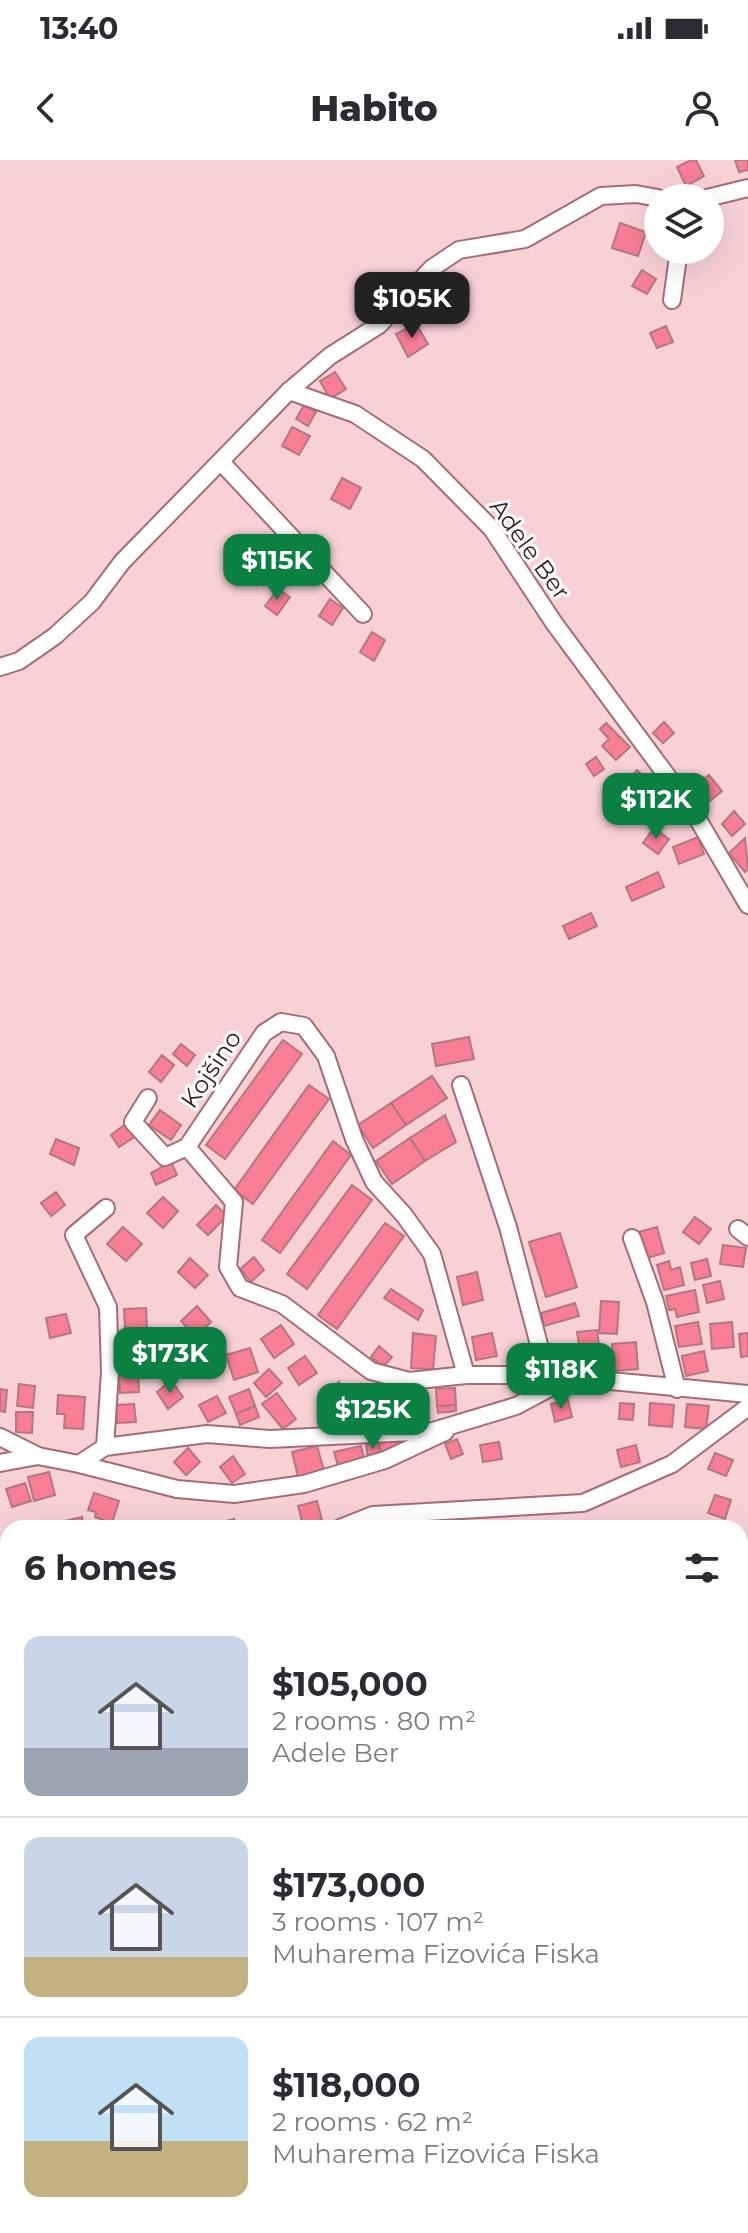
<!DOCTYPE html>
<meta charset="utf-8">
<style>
:root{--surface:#fff;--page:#f2f2f3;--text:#2b2b33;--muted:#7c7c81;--line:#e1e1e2;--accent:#0b8043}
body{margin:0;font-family:Montserrat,sans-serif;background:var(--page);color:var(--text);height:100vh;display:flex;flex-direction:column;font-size:30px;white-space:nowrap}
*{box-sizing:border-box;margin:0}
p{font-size:26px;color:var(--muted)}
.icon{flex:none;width:44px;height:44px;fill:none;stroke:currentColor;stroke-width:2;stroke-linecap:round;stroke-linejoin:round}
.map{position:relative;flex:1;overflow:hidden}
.panel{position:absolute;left:0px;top:1360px;width:748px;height:714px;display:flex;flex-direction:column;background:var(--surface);border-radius:24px 24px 0 0;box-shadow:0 8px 32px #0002}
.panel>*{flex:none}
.controls{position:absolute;left:644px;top:24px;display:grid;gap:16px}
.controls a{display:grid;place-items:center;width:80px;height:80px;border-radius:50%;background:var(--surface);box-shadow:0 8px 32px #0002;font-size:40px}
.price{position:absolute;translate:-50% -68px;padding:0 18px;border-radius:16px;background:var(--accent);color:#fff;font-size:26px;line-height:52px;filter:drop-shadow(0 2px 4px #0008)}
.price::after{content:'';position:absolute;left:50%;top:48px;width:24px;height:18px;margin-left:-12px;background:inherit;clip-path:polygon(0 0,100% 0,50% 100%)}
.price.active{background:#222;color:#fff}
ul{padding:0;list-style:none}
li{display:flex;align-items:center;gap:24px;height:200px;padding:0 24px}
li+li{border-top:2px solid var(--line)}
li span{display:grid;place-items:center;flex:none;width:224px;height:160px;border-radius:16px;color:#555}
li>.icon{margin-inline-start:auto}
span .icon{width:96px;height:96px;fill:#fffc;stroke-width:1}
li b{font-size:34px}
h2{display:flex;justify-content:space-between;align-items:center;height:96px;padding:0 24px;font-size:34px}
.status{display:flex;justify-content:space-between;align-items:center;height:56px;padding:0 40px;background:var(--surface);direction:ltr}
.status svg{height:22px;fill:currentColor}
header{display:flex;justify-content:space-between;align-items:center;height:104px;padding:0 24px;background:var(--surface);font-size:36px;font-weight:800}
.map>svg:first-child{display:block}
.forest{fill:#c990f3}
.building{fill:#f87e95;stroke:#b27780;stroke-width:2}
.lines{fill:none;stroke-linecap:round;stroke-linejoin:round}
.minor-casing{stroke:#a66c75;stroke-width:20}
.minor{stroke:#fff;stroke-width:16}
.labels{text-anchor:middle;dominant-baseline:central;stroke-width:6;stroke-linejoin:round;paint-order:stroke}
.street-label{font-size:24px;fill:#351e22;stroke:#fdfdfd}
</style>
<div class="status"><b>13:40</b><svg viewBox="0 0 49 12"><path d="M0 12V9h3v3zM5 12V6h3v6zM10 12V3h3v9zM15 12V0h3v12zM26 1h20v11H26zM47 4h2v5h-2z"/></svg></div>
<header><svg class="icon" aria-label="back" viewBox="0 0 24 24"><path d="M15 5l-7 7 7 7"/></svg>Habito<svg class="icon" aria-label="person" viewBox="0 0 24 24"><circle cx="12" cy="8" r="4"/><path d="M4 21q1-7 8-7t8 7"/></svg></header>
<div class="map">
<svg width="748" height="2073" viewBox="0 0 748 2073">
<rect width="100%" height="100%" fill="#f8d1d5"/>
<!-- forest -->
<g class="forest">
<polygon points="0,1924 8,1927 8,2053 0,2048"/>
<polygon points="740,1975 748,1995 748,2073 43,2073 31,2066 740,2066"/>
</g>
<!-- building -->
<g class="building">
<polygon points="691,0 696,0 704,16 686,26 677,7"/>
<polygon points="735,0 748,0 748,10 739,12"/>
<polygon points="620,63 646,72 638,96 612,88"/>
<polygon points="642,110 656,119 647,134 632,126"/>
<polygon points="449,131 460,143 446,156 435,144"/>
<polygon points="416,164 428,184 408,197 396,174"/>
<polygon points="666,166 673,182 657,188 650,173"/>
<polygon points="335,212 346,229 330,239 320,221"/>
<polygon points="304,245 316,252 308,266 296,259"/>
<polygon points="292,267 310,276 299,295 282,286"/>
<polygon points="342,318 361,328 350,349 331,339"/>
<polygon points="278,429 290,437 277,455 265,446"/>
<polygon points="330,439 343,448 332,465 319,456"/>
<polygon points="372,472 385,480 374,501 360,492"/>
<polygon points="664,562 674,573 663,583 653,573"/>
<polygon points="606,563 630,587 616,600 602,586 609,579 600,569"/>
<polygon points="596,597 604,609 594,616 586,604"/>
<polygon points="637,610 654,626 634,650 617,634"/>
<polygon points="709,615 722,631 706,644 693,628"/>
<polygon points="734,651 745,664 732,676 722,664"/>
<polygon points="654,668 669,679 658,694 643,683"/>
<polygon points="698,677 704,694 679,704 673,687"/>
<polygon points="745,678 748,709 745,712 729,693"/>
<polygon points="658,712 664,727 632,741 626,727"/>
<polygon points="591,753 597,766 569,779 563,766"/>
<polygon points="469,877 474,899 436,906 432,884"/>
<polygon points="283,880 302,894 225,999 206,985"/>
<polygon points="181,884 195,895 187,906 173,894"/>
<polygon points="162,895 174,905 161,922 149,912"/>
<polygon points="432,916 447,938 406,965 391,943"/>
<polygon points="309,925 329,939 253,1044 234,1030"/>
<polygon points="391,943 406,965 373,988 358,965"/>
<polygon points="160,950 181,965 171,980 149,965"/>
<polygon points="445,955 456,982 425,1001 410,978"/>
<polygon points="127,963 136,976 119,987 111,975"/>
<polygon points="410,978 425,1001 392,1024 376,1001"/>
<polygon points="56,979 79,988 74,1005 50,994"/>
<polygon points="333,981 351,995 280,1093 262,1080"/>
<polygon points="171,1002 177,1015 156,1025 151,1013"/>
<polygon points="352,1025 372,1040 307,1129 287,1114"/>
<polygon points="56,1032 65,1045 51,1056 41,1043"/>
<polygon points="163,1037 178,1051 163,1068 147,1053"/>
<polygon points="216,1045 227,1056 208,1075 197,1065"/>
<polygon points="695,1057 711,1069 699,1084 683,1072"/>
<polygon points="385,1063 404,1076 337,1169 318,1155"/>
<polygon points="123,1067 142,1084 126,1101 107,1084"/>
<polygon points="657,1067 664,1093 647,1098 639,1072"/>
<polygon points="560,1073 577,1127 546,1137 529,1082"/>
<polygon points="723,1085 746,1088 743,1107 720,1104"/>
<polygon points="254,1097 264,1110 251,1122 240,1109"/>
<polygon points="190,1098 208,1115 195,1128 178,1112"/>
<polygon points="707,1099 711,1116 695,1120 691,1103"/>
<polygon points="669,1101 671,1110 680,1107 684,1125 664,1130 657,1105"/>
<polygon points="477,1112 483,1140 463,1145 457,1117"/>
<polygon points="720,1121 724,1139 707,1143 703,1125"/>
<polygon points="391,1129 423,1150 418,1160 384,1138"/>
<polygon points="695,1130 699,1152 677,1157 675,1149 669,1150 666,1136"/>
<polygon points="601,1141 619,1142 617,1174 599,1173"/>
<polygon points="575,1143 579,1156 544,1166 541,1153"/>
<polygon points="197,1146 211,1162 195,1177 181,1161"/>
<polygon points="146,1148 147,1169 125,1170 124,1149"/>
<polygon points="66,1154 71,1173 50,1178 46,1158"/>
<polygon points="698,1162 702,1184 679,1187 675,1166"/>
<polygon points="732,1162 734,1187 712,1189 710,1164"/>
<polygon points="281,1165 294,1184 274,1198 261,1179"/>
<polygon points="597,1170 600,1193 581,1196 577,1172"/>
<polygon points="413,1173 436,1176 433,1209 411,1208"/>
<polygon points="492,1173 497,1196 476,1200 472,1177"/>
<polygon points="748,1173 748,1196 741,1197 739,1174"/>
<polygon points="636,1182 638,1209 614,1211 612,1184"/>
<polygon points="379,1186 392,1197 383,1207 371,1197"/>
<polygon points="250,1188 258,1212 234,1220 226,1195"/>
<polygon points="554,1188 573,1188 574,1209 555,1209"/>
<polygon points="704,1191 708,1211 686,1216 682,1196"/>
<polygon points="305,1196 317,1213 299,1225 288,1208"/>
<polygon points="269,1209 282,1223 266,1237 254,1223"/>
<polygon points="138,1211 139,1232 120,1233 119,1212"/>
<polygon points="171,1220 183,1237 168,1249 157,1232"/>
<polygon points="339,1222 339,1237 325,1246 325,1232"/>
<polygon points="19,1224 35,1226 33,1248 17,1246"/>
<polygon points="332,1227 339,1237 325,1246 318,1237"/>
<polygon points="455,1228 456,1245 437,1246 436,1229"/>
<polygon points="0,1229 7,1230 5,1252 0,1251"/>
<polygon points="249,1229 255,1246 236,1254 229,1237"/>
<polygon points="365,1230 375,1243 363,1252 353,1239"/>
<polygon points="277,1233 296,1259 283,1269 262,1244"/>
<polygon points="58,1235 85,1237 83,1269 64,1268 65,1254 57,1254"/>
<polygon points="426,1235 427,1251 404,1252 403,1236"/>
<polygon points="217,1236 226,1253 208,1262 199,1245"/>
<polygon points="568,1240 572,1257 555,1262 551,1244"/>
<polygon points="620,1243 634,1244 633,1260 619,1259"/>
<polygon points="650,1243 674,1245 672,1267 649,1265"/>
<polygon points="134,1244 136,1262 117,1263 116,1245"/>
<polygon points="687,1244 709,1246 706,1269 685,1267"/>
<polygon points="456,1245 456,1251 438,1253 437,1246"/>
<polygon points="255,1246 259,1257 240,1265 236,1254"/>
<polygon points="16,1252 33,1252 32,1273 16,1272"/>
<polygon points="404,1276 406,1285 381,1296 378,1282"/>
<polygon points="457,1279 463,1294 451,1299 445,1284"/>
<polygon points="378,1282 381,1296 368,1300 366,1284"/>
<polygon points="499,1282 502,1299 483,1302 480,1285"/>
<polygon points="636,1285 640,1302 621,1307 617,1290"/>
<polygon points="317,1286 324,1310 298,1317 292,1292"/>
<polygon points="361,1286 365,1302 339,1309 334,1292"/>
<polygon points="188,1288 200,1302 186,1315 174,1302"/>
<polygon points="715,1293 733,1300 726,1316 708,1309"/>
<polygon points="233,1296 245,1314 232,1323 220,1307"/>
<polygon points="49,1312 55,1335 34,1341 28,1317"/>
<polygon points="25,1323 31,1341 12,1347 6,1329"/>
<polygon points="94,1333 119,1341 112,1363 95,1357 96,1352 88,1350"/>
<polygon points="715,1335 731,1340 725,1359 708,1353"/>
<polygon points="317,1341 322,1360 303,1365 298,1346"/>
<polygon points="82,1357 84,1368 61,1368 60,1362"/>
<polygon points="234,1359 236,1368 203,1368 202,1367"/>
<polygon points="742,1476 748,1480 748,1500 740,1495"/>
</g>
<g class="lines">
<defs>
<g id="minor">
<polyline points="707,38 748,28"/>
<polyline points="672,140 679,90"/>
<polyline points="289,231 355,254 423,299 492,369 554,463 693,651 748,745"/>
<polyline points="222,303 363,454"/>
<polyline points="0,507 19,501 55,476 92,442 122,402 289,231 330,196 379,165 432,108 459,90 525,79 601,36 636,34 658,38"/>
<polyline points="461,925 508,1067 547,1215"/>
<polyline points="148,938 133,962 165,997 187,987"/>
<polyline points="187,987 234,1042 228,1107 240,1128 282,1144 371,1211 409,1221 466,1215 547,1215 748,1234"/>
<polyline points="187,987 264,873 281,862 304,866 326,896 354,979 374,1022 404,1055 432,1094 466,1215"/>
<polyline points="738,1069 748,1077"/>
<polyline points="632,1078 655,1142 677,1229"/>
<polyline points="0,1277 38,1296"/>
<polyline points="105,1287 110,1212 108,1147 74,1075 106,1048"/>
<polyline points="0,1303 38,1296 79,1304 105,1287 207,1274 270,1279 433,1271 516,1246 565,1220"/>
<polyline points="79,1304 177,1329 234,1334 304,1324 385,1300 445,1272"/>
<polyline points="340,1368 373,1355 583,1343 672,1304 748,1247"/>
<polyline points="740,1415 748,1411"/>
<polyline points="740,1467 748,1471"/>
<polyline points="0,1477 8,1476"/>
<polyline points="0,1567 8,1567"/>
<polyline points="740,1906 748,1902"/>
</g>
</defs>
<!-- minor casing -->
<use href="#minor" class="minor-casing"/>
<!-- minor -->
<use href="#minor" class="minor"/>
</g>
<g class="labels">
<!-- street labels -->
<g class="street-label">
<text transform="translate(530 389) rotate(54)">Adele Ber</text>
<text transform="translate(211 909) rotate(-56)">Kojšino</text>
</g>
</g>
</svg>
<div class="controls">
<a><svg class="icon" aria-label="layers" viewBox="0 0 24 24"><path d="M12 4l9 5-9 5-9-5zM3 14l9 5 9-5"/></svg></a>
</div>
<b class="price active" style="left:412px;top:180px">$105K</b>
<b class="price" style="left:277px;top:442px">$115K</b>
<b class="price" style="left:656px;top:681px">$112K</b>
<b class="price" style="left:170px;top:1235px">$173K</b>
<b class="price" style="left:561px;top:1251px">$118K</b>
<b class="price" style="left:373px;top:1291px">$125K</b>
<section class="panel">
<h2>6 homes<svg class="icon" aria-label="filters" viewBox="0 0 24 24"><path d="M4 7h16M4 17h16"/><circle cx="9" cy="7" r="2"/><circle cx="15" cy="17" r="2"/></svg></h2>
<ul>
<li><span style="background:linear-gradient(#c9d6e8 70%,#9aa5b1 0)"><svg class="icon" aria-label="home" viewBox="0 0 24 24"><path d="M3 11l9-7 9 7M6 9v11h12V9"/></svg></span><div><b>$105,000</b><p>2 rooms · 80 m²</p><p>Adele Ber</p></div></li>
<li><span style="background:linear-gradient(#c9d6e8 75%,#c2b280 0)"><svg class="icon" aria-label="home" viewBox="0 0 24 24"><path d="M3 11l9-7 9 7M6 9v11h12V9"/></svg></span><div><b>$173,000</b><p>3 rooms · 107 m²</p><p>Muharema Fizovića Fiska</p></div></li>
<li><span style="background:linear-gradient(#bfe0f5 65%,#c2b280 0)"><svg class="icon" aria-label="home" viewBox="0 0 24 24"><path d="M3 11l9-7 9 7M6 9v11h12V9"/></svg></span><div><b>$118,000</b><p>2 rooms · 62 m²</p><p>Muharema Fizovića Fiska</p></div></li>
</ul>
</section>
</div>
